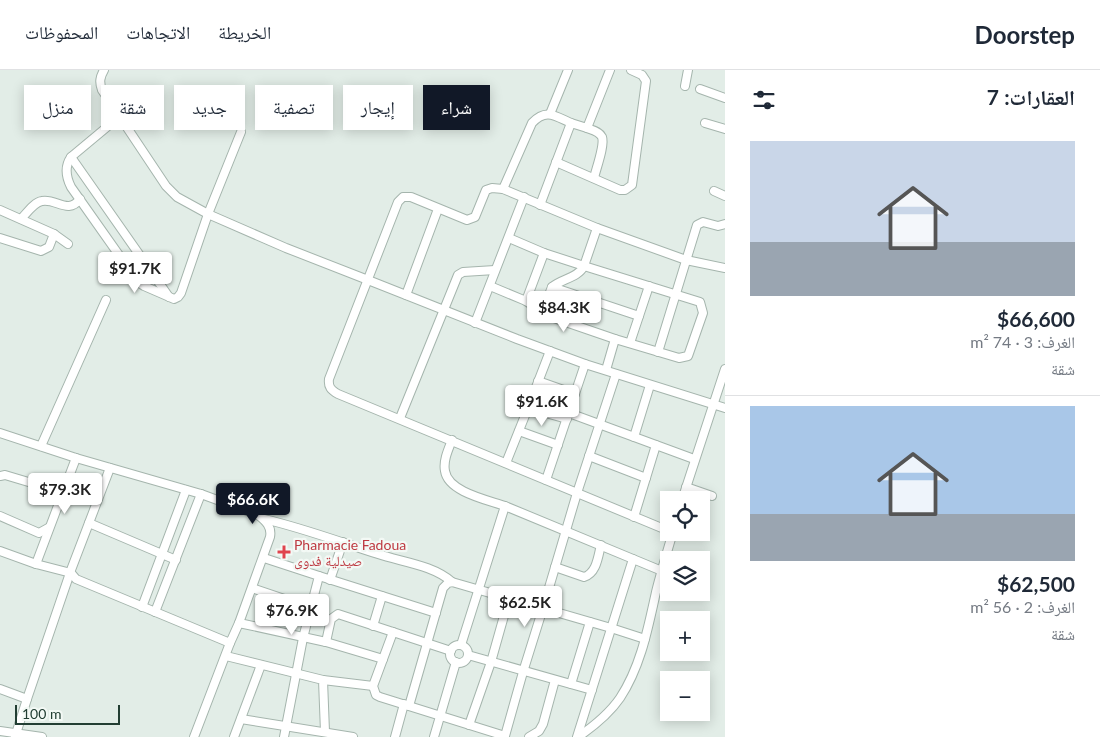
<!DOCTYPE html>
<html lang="ar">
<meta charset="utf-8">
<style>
:root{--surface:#fff;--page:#f2f2f3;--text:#1f2937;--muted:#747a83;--line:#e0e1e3;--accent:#111827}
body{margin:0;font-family:Lato,"Noto Naskh Arabic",sans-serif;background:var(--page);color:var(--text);direction:rtl;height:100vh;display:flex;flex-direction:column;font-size:19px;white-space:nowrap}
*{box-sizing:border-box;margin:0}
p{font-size:16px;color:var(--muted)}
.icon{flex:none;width:28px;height:28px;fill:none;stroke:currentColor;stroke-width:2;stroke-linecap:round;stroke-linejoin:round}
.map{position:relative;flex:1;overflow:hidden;direction:ltr}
.panel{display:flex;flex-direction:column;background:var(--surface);width:375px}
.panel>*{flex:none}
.guide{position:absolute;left:15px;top:15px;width:475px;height:45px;direction:rtl;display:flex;gap:10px}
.buttons{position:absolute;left:660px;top:421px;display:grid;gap:10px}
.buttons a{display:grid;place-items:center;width:50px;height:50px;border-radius:0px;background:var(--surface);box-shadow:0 2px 12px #0003;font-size:25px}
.scale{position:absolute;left:15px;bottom:12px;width:105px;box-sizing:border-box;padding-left:5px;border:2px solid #223e33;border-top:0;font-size:14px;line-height:18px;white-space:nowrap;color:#223e33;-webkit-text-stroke:4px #f3f9f5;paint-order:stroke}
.price{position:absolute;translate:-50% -42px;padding:0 11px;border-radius:5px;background:#fff;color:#222;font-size:16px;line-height:32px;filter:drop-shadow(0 1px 2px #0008)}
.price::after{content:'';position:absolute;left:50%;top:30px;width:15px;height:11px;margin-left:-8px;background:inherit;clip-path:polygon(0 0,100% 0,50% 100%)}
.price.current{background:var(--accent);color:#fff}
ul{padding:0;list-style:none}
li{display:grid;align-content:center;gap:10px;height:265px;padding:0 25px}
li+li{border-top:1px solid var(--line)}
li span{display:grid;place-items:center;height:155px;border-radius:0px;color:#555}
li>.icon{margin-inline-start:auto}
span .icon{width:90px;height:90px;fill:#fffc;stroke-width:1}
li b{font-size:21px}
h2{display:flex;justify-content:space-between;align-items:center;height:60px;padding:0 25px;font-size:21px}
.tag{padding:0 18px;border-radius:0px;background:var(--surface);box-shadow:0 2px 12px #0003;font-size:18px;line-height:45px}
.tag.current{background:var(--accent);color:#fff}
header{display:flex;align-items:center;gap:30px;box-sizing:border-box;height:70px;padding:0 25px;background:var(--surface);border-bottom:1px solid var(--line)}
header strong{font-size:24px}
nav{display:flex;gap:28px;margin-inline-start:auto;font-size:18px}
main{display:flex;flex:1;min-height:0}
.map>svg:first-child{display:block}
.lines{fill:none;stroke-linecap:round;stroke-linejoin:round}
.minor-casing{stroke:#a5b5ad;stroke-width:10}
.minor{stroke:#fff;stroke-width:8}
.health-dot{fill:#e0444e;stroke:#f3f9f5;stroke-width:2}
.labels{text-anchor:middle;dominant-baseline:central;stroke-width:4.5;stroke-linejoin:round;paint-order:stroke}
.health-label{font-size:14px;fill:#be3a42;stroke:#f3f9f5;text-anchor:start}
</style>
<header>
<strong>Doorstep</strong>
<nav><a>الخريطة</a><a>الاتجاهات</a><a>المحفوظات</a></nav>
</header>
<main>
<section class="panel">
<h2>العقارات: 7<svg class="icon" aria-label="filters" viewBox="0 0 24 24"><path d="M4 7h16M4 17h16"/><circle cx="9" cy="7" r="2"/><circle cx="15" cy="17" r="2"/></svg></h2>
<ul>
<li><span style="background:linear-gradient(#c9d6e8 65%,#9aa5b1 0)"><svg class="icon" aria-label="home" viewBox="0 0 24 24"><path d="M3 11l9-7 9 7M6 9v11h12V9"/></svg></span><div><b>$66,600</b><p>الغرف: 3 · 74 m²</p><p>شقة</p></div></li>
<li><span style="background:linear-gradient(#a9c7e8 70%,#9aa5b1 0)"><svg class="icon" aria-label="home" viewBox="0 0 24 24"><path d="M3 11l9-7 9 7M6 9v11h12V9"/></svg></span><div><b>$62,500</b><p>الغرف: 2 · 56 m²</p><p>شقة</p></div></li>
</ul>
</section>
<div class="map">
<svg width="725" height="667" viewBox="0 0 725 667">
<rect width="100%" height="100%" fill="#e2ede7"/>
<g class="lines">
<defs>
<g id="minor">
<path d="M104 0C100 7 99 12 102 20L166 116 177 127 208 144 286 178 368 210 517 269 585 294 725 338"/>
<polyline points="685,16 688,0"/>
<polyline points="700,19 725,28"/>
<polyline points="550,44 568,0"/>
<path d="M119 47 71 87C64 97 66 107 71 117L138 212 144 216 174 229 178 227 181 223 208 144 241 62"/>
<polyline points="705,53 725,59"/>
<path d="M587 58C592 60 599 61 602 67 605 75 596 99 594 108"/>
<polyline points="71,87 169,227"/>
<polyline points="556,92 620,120 625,120 632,115 646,11 642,5 631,0"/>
<path d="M503 119 532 53C546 38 555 46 571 53"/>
<polyline points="714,121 725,126"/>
<polyline points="540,135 571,53 587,58 610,0"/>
<polyline points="0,140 54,164 68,174"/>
<path d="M21 149C26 144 34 132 42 131 56 128 68 145 80 129"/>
<polyline points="0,168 41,181 49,177 54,164"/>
<polyline points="509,168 544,183 584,196 597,158"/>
<polyline points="490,216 526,231 544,183"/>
<path d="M552 217C561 209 578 208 584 196L700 232 703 243 688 286 679 288 615 269 606 300"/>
<polyline points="406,225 438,139"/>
<polyline points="526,231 548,246 615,269"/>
<polyline points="542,243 552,217 639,246"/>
<polyline points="475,253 524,127"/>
<polyline points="630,273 649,216"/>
<polyline points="550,281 528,338 567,349"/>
<polyline points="658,282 697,155 703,152 718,156 725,154"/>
<polyline points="538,311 575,324"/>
<polyline points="569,343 694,389"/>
<polyline points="400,348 458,205 463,202 495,200"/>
<polyline points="519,361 558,375"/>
<path d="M0 363 76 388 201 424 258 445C266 451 272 457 270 467L239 553 326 572 383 589"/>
<polyline points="634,367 650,315"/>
<path d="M452 370C448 380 443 391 445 401 448 422 488 430 505 436"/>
<polyline points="41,376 106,230"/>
<polyline points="589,386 646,408"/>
<polyline points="506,393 528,338"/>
<polyline points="0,406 5,405 62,422"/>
<polyline points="546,410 585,294"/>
<polyline points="686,417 712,426"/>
<polyline points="682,430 725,299"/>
<polyline points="0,446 39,463 48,458"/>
<polyline points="634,447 656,375"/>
<path d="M264 449C303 458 340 472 378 484 402 492 433 495 452 512"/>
<polyline points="89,453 176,490"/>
<path d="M669 461 338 324C331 320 328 317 329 309L398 132 403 127H411L467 150 475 147 486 120 492 118 503 119 597 158 686 190 725 198"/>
<polyline points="0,481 36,494 71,503 76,509 230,573 239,553"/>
<polyline points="264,488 319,506 303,568 284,667"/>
<polyline points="36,494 76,388"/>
<path d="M555 497 584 507C597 503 598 486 601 475"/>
<polyline points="319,506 436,543"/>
<polyline points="330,510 343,472"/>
<polyline points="252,518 311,538"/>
<polyline points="142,537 186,420"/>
<polyline points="155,542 201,424"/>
<polyline points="373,556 382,526"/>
<polyline points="393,562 373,616 376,625 380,627 505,666 523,602 543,538 577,423 616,304"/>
<polyline points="326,572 331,549 338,544 451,581"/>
<polyline points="461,575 505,436 633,489"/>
<circle cx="459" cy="584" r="9"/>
<polyline points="468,585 592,620"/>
<polyline points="226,586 323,610 325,662"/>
<polyline points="323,610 373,616"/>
<polyline points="571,614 590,552"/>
<polyline points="0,619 27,629 15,667"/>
<polyline points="27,629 71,500 110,398"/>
<polyline points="409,636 443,518 448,513 452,512 611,558 645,569"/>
<polyline points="241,649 353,667"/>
<polyline points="469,655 491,592 509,528"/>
<polyline points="0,661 42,667"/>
<polyline points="194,667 230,573"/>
<polyline points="234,667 261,595"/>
<polyline points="395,667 404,634"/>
<polyline points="434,667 456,592"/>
<polyline points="529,667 539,661 543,654 555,610"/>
<polyline points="577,667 633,489 662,501"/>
<path d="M578 667C594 656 609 644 620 628 641 596 648 558 656 522 661 502 667 482 673 462"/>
</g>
</defs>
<!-- minor casing -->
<use href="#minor" class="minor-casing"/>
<!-- minor -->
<use href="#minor" class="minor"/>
</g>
<!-- markers -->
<path class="health-dot" d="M281.5 474.5h5v5h5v5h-5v5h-5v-5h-5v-5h5z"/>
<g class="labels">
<!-- health labels -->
<g class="health-label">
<text x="294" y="474">Pharmacie Fadoua<tspan x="294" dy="16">صيدلية فدوى</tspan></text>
</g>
</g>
</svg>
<div class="buttons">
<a><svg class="icon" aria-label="locate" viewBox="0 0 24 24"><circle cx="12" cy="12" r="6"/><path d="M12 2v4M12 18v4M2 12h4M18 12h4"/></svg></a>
<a><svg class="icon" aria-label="layers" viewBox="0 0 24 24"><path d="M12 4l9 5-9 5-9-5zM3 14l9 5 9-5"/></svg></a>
<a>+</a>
<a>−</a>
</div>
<div class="scale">100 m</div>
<b class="price" style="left:135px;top:224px">$91.7K</b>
<b class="price" style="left:564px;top:263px">$84.3K</b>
<b class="price" style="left:542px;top:357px">$91.6K</b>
<b class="price" style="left:65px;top:445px">$79.3K</b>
<b class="price current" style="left:253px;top:455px">$66.6K</b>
<b class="price" style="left:525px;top:558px">$62.5K</b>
<b class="price" style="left:292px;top:566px">$76.9K</b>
<div class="guide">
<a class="tag current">شراء</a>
<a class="tag">إيجار</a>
<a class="tag">تصفية</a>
<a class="tag">جديد</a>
<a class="tag">شقة</a>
<a class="tag">منزل</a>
</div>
</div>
</main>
